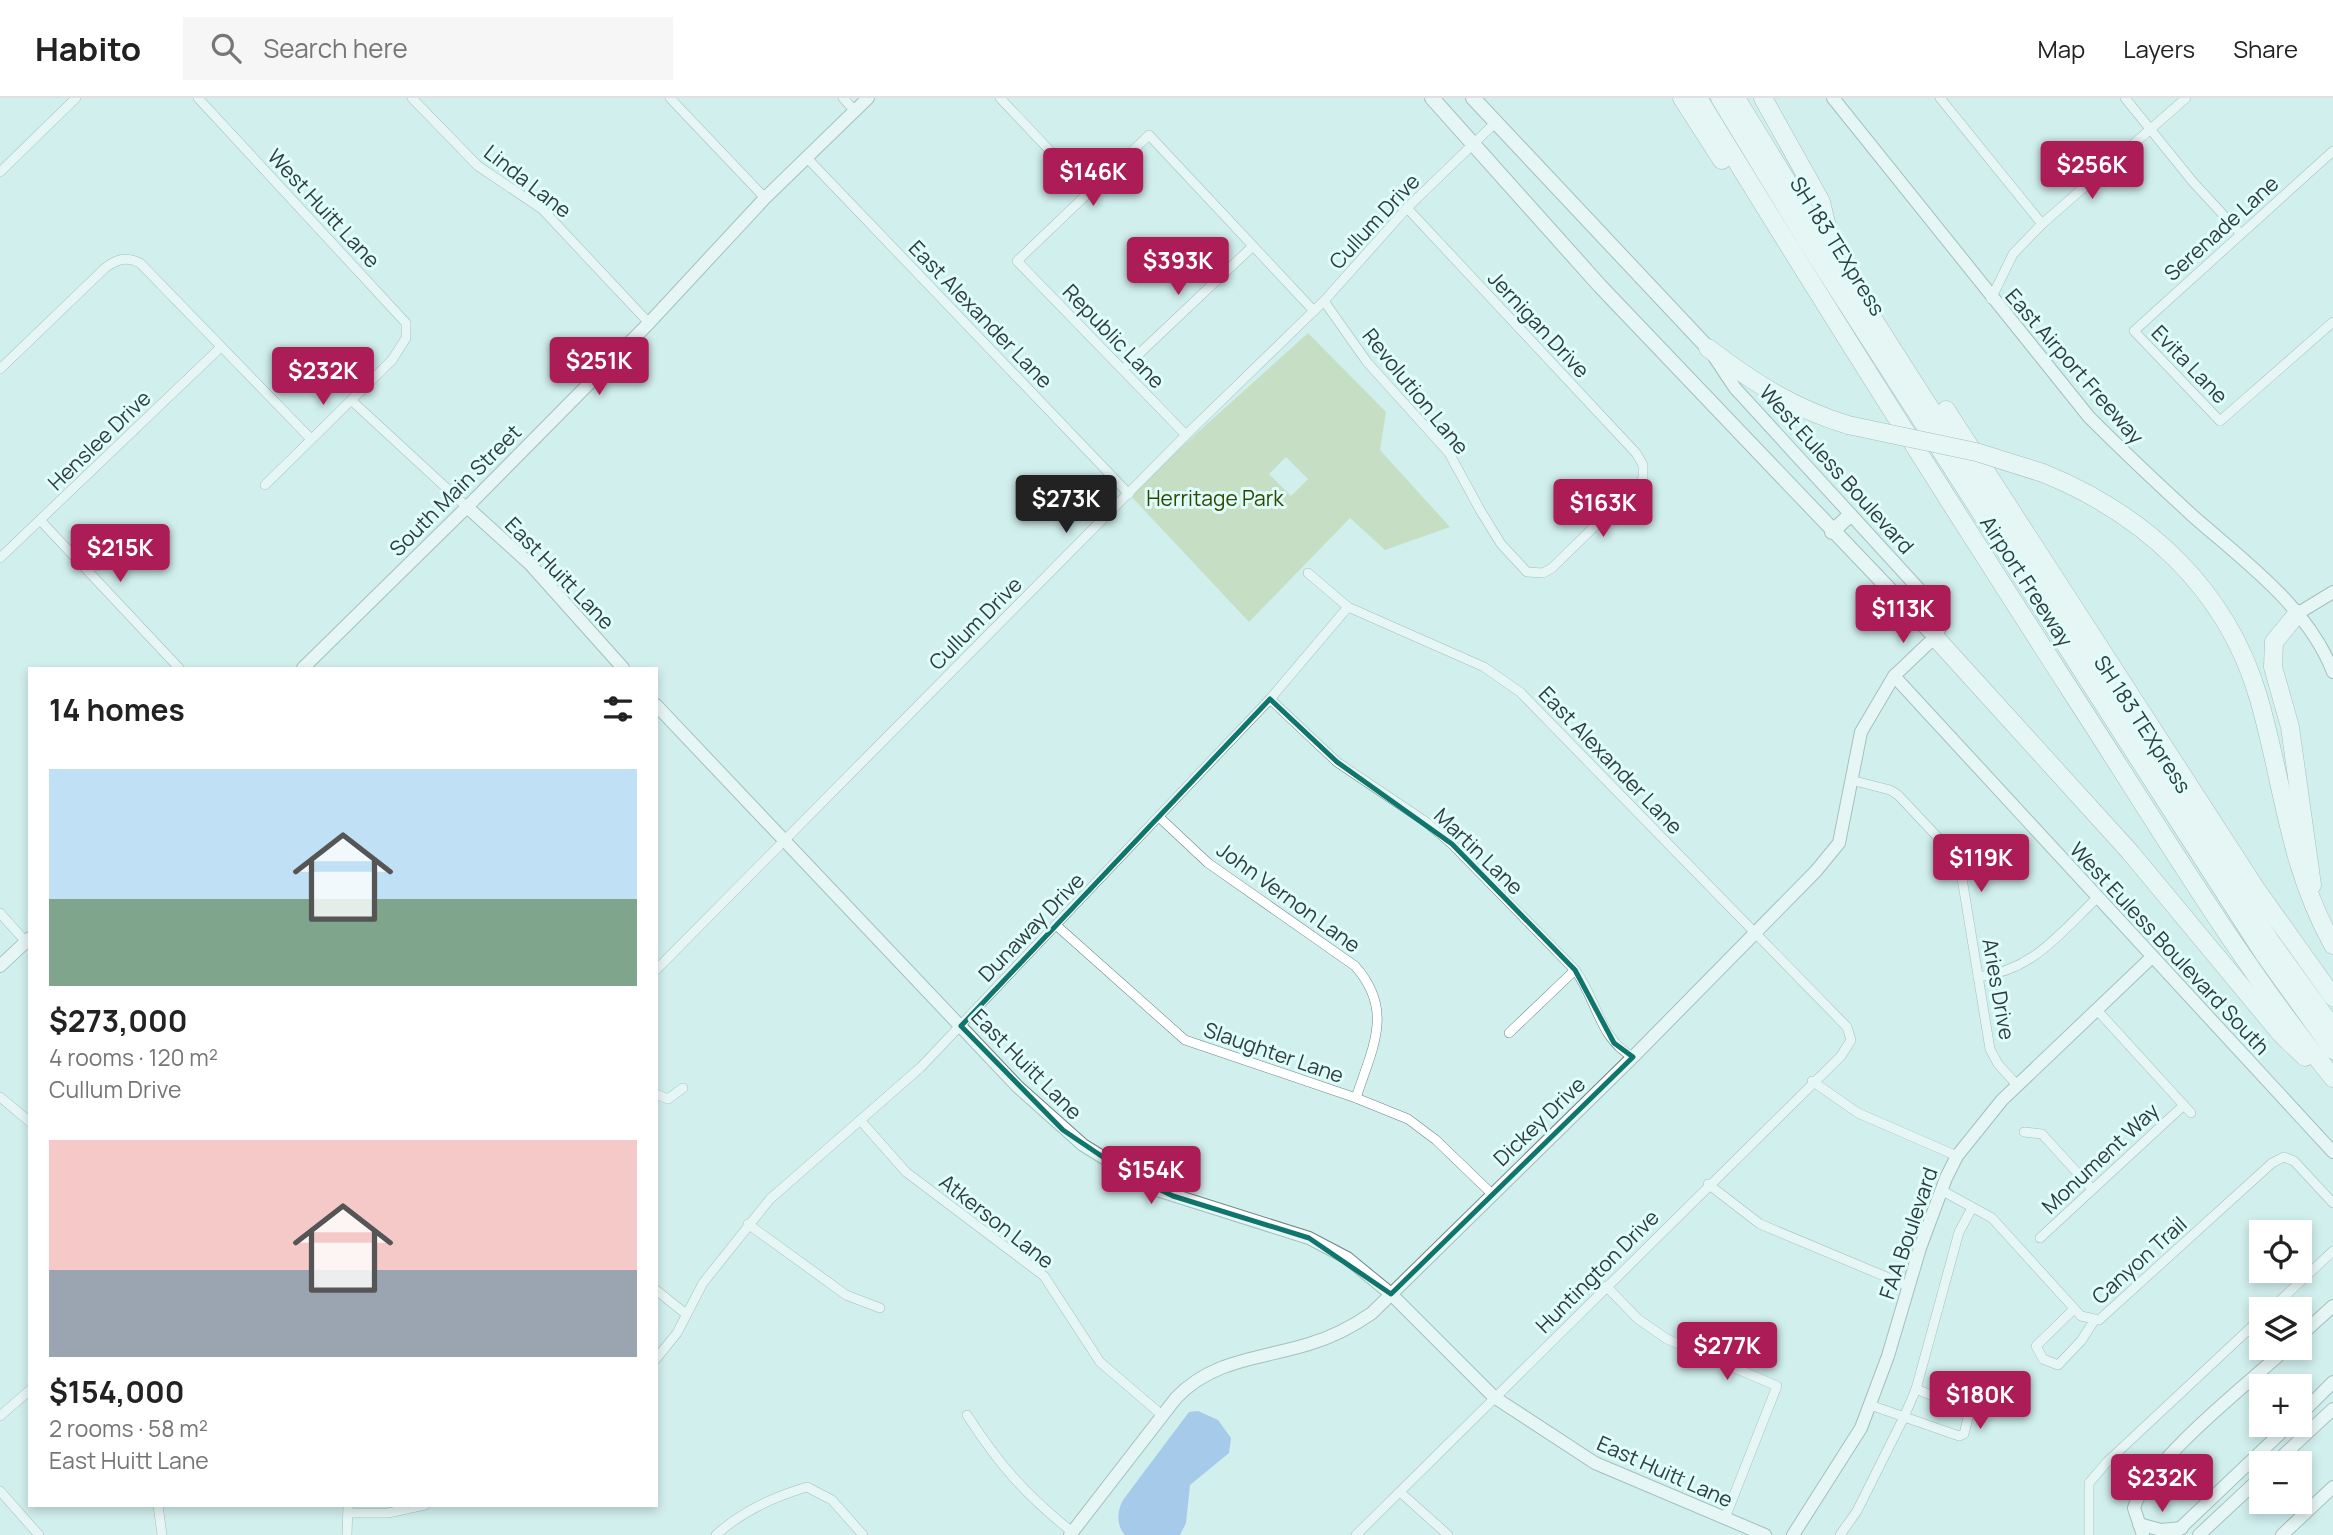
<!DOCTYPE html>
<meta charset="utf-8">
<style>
:root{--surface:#fff;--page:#f6f6f6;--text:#222;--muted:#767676;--line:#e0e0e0;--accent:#ac1d57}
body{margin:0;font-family:Manrope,sans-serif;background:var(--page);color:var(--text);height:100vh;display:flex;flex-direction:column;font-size:26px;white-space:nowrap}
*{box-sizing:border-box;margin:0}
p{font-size:23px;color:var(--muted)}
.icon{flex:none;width:38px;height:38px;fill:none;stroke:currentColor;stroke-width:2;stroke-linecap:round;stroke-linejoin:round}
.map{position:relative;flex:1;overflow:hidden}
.panel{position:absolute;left:28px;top:569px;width:630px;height:840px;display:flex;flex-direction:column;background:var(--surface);border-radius:0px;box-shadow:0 4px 10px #0003}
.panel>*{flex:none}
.fabs{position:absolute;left:2249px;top:1122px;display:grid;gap:14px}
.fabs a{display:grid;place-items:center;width:63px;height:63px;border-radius:0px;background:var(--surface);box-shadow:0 4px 10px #0003;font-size:35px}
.price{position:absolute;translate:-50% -60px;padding:0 16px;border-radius:7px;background:var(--accent);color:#fff;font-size:23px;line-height:46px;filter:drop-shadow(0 2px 4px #0008)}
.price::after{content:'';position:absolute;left:50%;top:42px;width:21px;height:16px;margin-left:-10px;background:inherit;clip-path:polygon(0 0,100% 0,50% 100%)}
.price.on{background:#222;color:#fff}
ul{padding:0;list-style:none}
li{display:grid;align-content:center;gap:14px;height:371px;padding:0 21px}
li span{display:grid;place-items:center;height:217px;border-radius:0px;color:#555}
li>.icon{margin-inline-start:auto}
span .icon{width:126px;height:126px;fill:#fffc;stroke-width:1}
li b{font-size:30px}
h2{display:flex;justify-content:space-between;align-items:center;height:84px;padding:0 21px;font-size:30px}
header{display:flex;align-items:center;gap:42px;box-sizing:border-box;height:98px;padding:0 35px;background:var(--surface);border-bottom:2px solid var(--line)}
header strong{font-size:33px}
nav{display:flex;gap:38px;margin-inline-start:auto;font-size:24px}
.search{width:490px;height:63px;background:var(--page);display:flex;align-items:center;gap:18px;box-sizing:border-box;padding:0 24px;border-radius:0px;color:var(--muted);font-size:26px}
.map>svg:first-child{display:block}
.green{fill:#b8cc92;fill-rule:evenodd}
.water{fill:#729de5}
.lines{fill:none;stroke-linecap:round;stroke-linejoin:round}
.minor-casing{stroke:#6b8786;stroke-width:10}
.tertiary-casing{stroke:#6b8786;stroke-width:14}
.secondary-casing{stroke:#6b8786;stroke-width:14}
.primary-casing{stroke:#6b8786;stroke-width:16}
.motorway-casing{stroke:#6b8786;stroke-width:19}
.minor{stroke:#fff;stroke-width:9}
.tertiary{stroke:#fff;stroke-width:12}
.secondary{stroke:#fff;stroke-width:12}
.primary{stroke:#fff;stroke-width:14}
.motorway{stroke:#fff;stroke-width:18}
.motorway-bridge-casing{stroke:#6b8786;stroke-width:19;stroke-linecap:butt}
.motorway-bridge{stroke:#fff;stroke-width:18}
.marked{fill:none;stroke:#0f766e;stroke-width:5;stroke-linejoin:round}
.labels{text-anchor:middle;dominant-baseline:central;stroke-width:6;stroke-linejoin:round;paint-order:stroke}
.street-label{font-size:21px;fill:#313d3c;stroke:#defdfb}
.park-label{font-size:21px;fill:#344501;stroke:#defdfb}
</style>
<header>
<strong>Habito</strong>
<div class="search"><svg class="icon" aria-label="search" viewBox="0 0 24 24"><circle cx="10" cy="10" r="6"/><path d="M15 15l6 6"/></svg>Search here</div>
<nav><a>Map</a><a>Layers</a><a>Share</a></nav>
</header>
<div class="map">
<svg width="2333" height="1437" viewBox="0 0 2333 1437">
<rect width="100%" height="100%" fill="#d1efed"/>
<!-- green -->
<path class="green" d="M1308 235 1386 314 1380 352 1450 429 1385 452 1350 420 1249 524 1129 396ZM1286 359 1308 381 1291 398 1269 376Z"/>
<!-- water -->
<path class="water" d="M1198 1313 1218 1322 1231 1340 1229 1355 1190 1387 1186 1425 1180 1437H1125C1116 1427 1117 1413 1123 1402L1189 1314Z"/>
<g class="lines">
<defs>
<g id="minor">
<polyline points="198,0 406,225 406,240 392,262 265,387"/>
<polyline points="412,0 478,68 542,111 649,225"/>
<polyline points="670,0 765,100"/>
<polyline points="843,0 855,13"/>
<polyline points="1000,0 1089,94"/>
<polyline points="1940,0 2042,126"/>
<polyline points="2125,0 2193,84 2240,135"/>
<polyline points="2333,53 2134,233 2220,323 2333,224"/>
<polyline points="808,61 1129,396"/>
<polyline points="0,74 76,0"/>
<polyline points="1991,201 2013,156 2042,126 2186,0"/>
<polyline points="1324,203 1367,264 1449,355 1480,412 1501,446 1527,474 1543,475 1552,470 1643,381 1643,367 1636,355 1407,110"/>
<path d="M0 271 105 170C117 161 126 158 140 165L311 341"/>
<polyline points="1123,271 1253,148"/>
<polyline points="351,302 467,409"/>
<polyline points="1186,337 1017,163 1149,37 1314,213"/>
<polyline points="40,422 179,570"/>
<polyline points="0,460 221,249"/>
<polyline points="1308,475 1348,509 1484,569 1520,594 1847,929 1851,942 1841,958 1356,1437"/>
<path d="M1270 601 1337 664 1426 724 1452 746 1575 872C1597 901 1599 941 1633 959"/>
<polyline points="1851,682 1890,692 1898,697 1946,748 1961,774 1990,951 1998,966 2017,987"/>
<path d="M1159 719 1208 765 1355 868C1395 913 1372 950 1356 1000"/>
<polyline points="0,815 26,844"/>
<polyline points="1057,828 1185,942 1356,1000 1408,1021 1436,1042 1492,1096"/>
<polyline points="656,872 1186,337 1324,203 1407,110 1496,24"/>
<path d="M1978 879C2034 872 2059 836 2098 799"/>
<polyline points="2097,912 2191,1015"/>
<polyline points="1509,935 1575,872"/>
<polyline points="1812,983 1858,1015 1957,1058"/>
<polyline points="656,996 668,1001 683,990"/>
<polyline points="0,999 30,1024"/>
<polyline points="860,1022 906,1074 1044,1178 1100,1264 1163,1318"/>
<polyline points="2024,1034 2042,1036 2092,1091"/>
<polyline points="1708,1086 1760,1126 1908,1188"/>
<polyline points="1941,1092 1992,1120 2081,1218 2099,1222 2272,1065 2284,1059 2294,1063 2333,1105"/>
<polyline points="748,1126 846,1197 880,1210"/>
<polyline points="2040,1140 2184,1007"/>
<polyline points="1606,1188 1638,1221 1667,1241 1777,1288 1725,1420"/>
<polyline points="656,1192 686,1216"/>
<polyline points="2074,1211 2036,1248 2043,1261 2058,1267 2081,1243 2094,1223"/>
<polyline points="2271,1211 2333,1153"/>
<polyline points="656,1261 677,1235 703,1185 770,1101 921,969 1270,601 1348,509"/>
<polyline points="1870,1307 1959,1338 1964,1336 1969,1316 1965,1311 1916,1291"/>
<path d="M967 1317C1000 1368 1025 1396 1072 1434"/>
<polyline points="0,1318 30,1292"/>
<polyline points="0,1393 39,1437"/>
<polyline points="1400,1394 1448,1437"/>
<polyline points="158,1407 162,1437"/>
<polyline points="348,1415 388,1415 425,1407"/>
<polyline points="347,1437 348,1407"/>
<path d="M716 1437C742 1413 773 1399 807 1389L832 1402 863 1437"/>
<polyline points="1840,1437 1857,1413 1904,1319 1916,1291 1959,1134 1972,1110"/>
<polyline points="2089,1437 2089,1385 2107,1364 2261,1220"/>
</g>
<g id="tertiary">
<polyline points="467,409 530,466 623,570"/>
<polyline points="2297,516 2333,494"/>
<polyline points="303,570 467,409 649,225 765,100 868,0"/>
<polyline points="656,607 1018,989 1083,1047 1154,1091 1309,1140 1347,1160 1391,1196 1494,1299 1595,1365 1765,1437"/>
<polyline points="0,868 30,840"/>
<polyline points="2300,1317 2333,1284"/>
<polyline points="2275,1365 2333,1311"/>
<path d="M1070 1437 1176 1300C1213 1261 1261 1261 1309 1246 1333 1239 1352 1229 1372 1215L1633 959 1816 773 1839 745 1861 634 1894 578"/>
<polyline points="1793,1437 1861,1330 1888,1258 1920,1150 1946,1080 1957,1058 2002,1002 2152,859"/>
<polyline points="2173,1437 2290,1326"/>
<polyline points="2199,1437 2261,1379"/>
</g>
<g id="secondary">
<path d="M1833 0 2089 319C2123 353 2158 386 2194 419 2244 463 2308 509 2333 574"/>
<polyline points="1715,260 1735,290 1939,513 1941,528 1935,539 1894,578 2333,1054"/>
<polyline points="2300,1238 2333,1208"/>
<polyline points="2139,1426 2161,1432 2182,1430"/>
<path d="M2143 1437 2134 1410C2147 1364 2249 1285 2287 1250"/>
<polyline points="2282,1437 2333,1389"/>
</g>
<g id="primary">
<polyline points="1432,0 1600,188 1935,539"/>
<polyline points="1473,0 1708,250"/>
<polyline points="1832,434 1850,417"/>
</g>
<g id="motorway">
<polyline points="1682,0 1722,62"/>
<path d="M1698 0C1821 202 1948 402 2076 601 2159 729 2237 861 2333 980"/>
<polyline points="1720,0 1810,148 2192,744 2264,856 2333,952"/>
<polyline points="1736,0 1822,141 2271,844 2333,930"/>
<polyline points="1763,0 1821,104 1829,137"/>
<path d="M1708 250C1754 285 1793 310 1848 327"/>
<polyline points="1946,312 2256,791 2333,899"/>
<path d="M2043 375C2144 416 2226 490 2258 598 2284 686 2287 764 2333 847"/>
<polyline points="2297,516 2274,544 2273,569 2290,629 2312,787"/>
<polyline points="1935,539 2130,754 2281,936 2305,959"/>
</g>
</defs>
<!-- minor casing -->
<use href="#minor" class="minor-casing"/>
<!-- tertiary casing -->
<use href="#tertiary" class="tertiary-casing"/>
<!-- secondary casing -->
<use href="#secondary" class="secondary-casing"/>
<!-- primary casing -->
<use href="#primary" class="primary-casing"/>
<!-- motorway casing -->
<use href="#motorway" class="motorway-casing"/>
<!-- minor -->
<use href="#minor" class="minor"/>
<!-- tertiary -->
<use href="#tertiary" class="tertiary"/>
<!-- secondary -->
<use href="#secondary" class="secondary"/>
<!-- primary -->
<use href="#primary" class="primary"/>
<!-- motorway -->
<use href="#motorway" class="motorway"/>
<defs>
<polyline id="motorway-bridge" points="1848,327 1976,354 2043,375"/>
</defs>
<!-- motorway-bridge casing -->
<use href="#motorway-bridge" class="motorway-bridge-casing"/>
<!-- motorway-bridge -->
<use href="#motorway-bridge" class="motorway-bridge"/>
</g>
<!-- marked area -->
<path d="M0 0H2333V1437H0ZM1270 601 1337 664 1452 746 1575 872 1614 945 1633 959 1391 1196 1309 1140 1173 1098 1128 1076 1063 1032 961 928Z" fill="#d1efed" fill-opacity=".55" fill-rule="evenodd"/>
<path class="marked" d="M1270 601 1337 664 1452 746 1575 872 1614 945 1633 959 1391 1196 1309 1140 1173 1098 1128 1076 1063 1032 961 928Z"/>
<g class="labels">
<!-- street labels -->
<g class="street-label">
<text transform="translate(528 83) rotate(38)">Linda Lane</text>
<text transform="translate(324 110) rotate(47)">West Huitt Lane</text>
<text transform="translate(1374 123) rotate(-47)">Cullum Drive</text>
<text transform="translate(2221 130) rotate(-42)">Serenade Lane</text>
<text transform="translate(1838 148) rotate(58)">SH 183 TEXpress</text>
<text transform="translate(981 216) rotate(46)">East Alexander Lane</text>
<text transform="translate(1539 226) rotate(47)">Jernigan Drive</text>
<text transform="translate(1114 238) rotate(46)">Republic Lane</text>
<text transform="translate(2190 266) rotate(46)">Evita Lane</text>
<text transform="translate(2075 268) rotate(49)">East Airport Freeway</text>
<text transform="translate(1416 293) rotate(51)">Revolution Lane</text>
<text transform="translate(99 342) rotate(-44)">Henslee Drive</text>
<text transform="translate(1837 371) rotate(48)">West Euless Boulevard</text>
<text transform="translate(455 392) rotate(-45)">South Main Street</text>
<text transform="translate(560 475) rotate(46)">East Huitt Lane</text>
<text transform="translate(2027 483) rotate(57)">Airport Freeway</text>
<text transform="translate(975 525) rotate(-45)">Cullum Drive</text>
<text transform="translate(2143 626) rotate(57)">SH 183 TEXpress</text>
<text transform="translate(1611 662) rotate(46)">East Alexander Lane</text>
<text transform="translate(1479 753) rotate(44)">Martin Lane</text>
<text transform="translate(1289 799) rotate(36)">John Vernon Lane</text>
<text transform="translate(1031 829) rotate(-46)">Dunaway Drive</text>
<text transform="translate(2170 850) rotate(47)">West Euless Boulevard South</text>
<text transform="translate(1999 891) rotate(80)">Aries Drive</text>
<text transform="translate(1274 954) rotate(19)">Slaughter Lane</text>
<text transform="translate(1027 966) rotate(45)">East Huitt Lane</text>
<text transform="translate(1539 1023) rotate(-44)">Dickey Drive</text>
<text transform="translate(2100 1060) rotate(-43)">Monument Way</text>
<text transform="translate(997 1123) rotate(38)">Atkerson Lane</text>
<text transform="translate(1908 1135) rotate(-71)">FAA Boulevard</text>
<text transform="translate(2139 1162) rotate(-42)">Canyon Trail</text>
<text transform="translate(1597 1173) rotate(-45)">Huntington Drive</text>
<text transform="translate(1665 1373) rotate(24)">East Huitt Lane</text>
</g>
<!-- park labels -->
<g class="park-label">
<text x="1215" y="400">Herritage Park</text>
</g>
</g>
</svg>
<div class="fabs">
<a><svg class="icon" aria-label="locate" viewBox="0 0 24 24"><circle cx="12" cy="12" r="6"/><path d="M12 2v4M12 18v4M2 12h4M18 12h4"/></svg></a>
<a><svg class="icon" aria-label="layers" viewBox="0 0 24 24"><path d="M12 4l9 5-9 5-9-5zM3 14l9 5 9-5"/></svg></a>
<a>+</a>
<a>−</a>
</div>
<b class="price" style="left:2092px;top:103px">$256K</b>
<b class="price" style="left:1093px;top:110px">$146K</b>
<b class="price" style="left:1178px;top:199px">$393K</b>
<b class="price" style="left:599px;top:299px">$251K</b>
<b class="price" style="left:323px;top:309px">$232K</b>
<b class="price on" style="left:1066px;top:437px">$273K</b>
<b class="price" style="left:1603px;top:441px">$163K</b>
<b class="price" style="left:120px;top:486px">$215K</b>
<b class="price" style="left:1903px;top:547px">$113K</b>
<b class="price" style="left:1981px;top:796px">$119K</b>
<b class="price" style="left:1151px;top:1108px">$154K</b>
<b class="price" style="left:1727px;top:1284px">$277K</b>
<b class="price" style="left:1980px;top:1333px">$180K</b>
<b class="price" style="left:2162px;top:1416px">$232K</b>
<section class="panel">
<h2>14 homes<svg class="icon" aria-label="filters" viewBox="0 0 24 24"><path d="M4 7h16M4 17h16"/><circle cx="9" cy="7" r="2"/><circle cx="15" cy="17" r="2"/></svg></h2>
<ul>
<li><span style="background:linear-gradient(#bfe0f5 60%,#7fa58c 0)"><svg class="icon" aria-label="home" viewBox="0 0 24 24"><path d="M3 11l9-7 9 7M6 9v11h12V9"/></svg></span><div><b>$273,000</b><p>4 rooms · 120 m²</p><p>Cullum Drive</p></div></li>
<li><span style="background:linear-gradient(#f6c9c9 60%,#9aa5b1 0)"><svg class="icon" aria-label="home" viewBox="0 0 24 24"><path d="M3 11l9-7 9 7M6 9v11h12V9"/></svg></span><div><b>$154,000</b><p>2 rooms · 58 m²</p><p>East Huitt Lane</p></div></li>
</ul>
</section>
</div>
